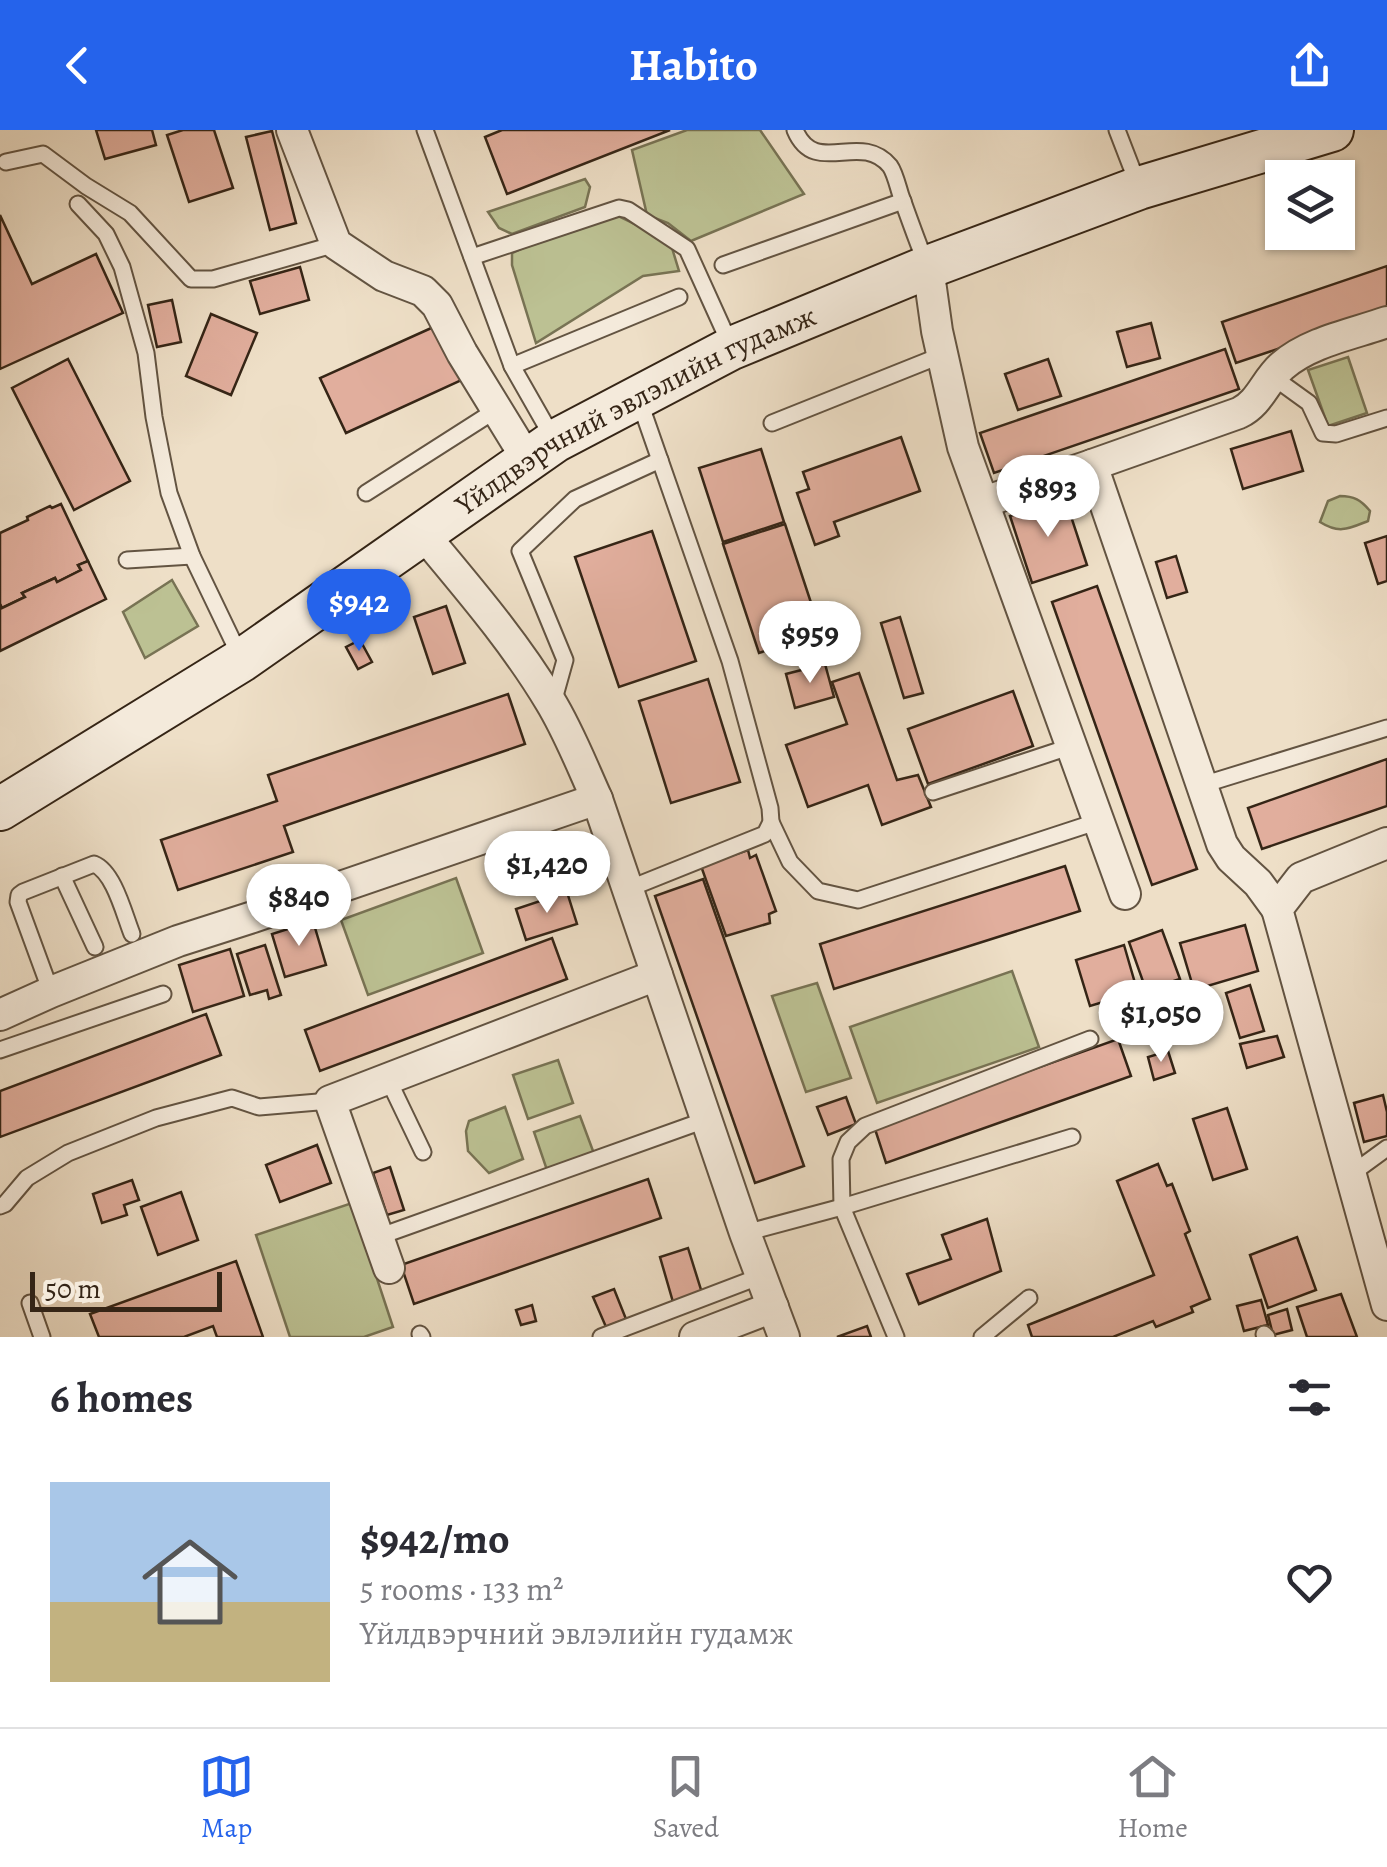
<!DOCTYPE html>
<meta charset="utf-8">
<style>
:root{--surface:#fff;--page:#f2f2f3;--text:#2b2b33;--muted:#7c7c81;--line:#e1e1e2;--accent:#2563eb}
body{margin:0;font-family:Alegreya,serif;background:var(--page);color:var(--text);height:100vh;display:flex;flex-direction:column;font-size:38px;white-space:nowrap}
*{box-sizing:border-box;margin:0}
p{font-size:32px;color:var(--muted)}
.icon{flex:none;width:55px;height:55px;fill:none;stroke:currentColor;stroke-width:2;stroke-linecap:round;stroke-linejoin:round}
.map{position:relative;height:1207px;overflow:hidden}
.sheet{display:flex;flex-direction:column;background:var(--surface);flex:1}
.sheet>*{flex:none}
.controls{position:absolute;left:1265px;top:30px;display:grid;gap:20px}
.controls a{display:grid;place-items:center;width:90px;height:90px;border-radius:0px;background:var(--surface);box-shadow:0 2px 8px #0004;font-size:50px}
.scale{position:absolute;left:30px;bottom:25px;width:192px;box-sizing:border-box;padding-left:10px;border:5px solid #352516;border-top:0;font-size:28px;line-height:35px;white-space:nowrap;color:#352516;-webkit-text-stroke:8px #f4eadb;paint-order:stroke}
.price{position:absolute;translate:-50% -85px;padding:0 22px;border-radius:35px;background:#fff;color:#222;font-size:32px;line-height:65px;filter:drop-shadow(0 2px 5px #0008)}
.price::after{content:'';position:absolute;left:50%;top:60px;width:30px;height:22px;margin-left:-15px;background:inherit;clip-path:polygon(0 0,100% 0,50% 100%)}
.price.on{background:var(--accent);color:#fff}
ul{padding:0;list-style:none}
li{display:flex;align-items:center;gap:30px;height:250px;padding:0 50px}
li+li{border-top:2px solid var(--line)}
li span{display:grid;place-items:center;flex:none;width:280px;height:200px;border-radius:0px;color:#555}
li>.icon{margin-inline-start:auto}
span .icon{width:120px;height:120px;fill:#fffc;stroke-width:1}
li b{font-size:42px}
h2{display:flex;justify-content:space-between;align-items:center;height:120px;padding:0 50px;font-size:42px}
header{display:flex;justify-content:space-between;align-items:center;height:130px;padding:0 50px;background:var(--accent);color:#fff;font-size:45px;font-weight:600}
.tabs{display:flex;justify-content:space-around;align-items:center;height:140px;border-top:2px solid var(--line);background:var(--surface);font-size:28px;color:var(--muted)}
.tabs a{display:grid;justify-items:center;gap:5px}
.tabs .on{color:var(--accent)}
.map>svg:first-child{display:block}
.green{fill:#bcc193;stroke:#787354;stroke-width:2.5}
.building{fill:#e1ae9d;stroke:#352516;stroke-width:2.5}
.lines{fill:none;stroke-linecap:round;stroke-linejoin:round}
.lane-casing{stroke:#635442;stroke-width:19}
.street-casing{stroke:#635442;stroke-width:34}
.secondary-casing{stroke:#352516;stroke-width:46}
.lane{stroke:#f4eadb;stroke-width:15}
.street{stroke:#f4eadb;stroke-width:30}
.secondary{stroke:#f4eadb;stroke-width:42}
.labels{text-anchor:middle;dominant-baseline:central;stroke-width:9;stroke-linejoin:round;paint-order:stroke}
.street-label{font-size:30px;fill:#352516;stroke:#f4eadb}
</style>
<header><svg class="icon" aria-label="back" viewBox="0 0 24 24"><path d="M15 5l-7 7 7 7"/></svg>Habito<svg class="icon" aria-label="share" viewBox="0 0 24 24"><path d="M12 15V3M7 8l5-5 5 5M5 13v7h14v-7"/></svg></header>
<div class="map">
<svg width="1387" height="1207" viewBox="0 0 1387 1207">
<rect width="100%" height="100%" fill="#eedfc7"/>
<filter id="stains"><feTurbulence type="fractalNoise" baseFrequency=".002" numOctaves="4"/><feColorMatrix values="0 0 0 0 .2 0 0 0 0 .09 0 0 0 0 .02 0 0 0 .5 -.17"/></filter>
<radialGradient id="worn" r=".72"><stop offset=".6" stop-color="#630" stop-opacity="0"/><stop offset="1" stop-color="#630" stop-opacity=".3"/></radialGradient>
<!-- green -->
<g class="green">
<polygon points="687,0 760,0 804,64 691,111 668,93 647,85 632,20"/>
<polygon points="585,49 590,57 585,77 512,104 499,98 488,82"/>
<polygon points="606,80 637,95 672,118 679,141 643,146 536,213 512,135 512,123"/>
<polygon points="1348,227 1367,283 1328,296 1308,240"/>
<path d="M1340 366C1354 366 1361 370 1370 381L1368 391C1348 399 1339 404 1320 392L1328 371Z"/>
<polygon points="172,450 198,496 145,528 123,482"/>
<polygon points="456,748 483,823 368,865 341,790"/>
<polygon points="1012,841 1039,917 877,973 850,897"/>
<polygon points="817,853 851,948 806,962 772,866"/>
<polygon points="558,930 573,973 528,989 513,945"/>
<polygon points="505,977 523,1029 489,1043 468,1021 466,1001 469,991"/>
<polygon points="580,986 596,1029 549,1046 534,1002"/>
<polygon points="352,1073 393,1197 364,1207 290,1207 256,1105"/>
</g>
<!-- building -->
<g class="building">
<polygon points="96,0 152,0 156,15 105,29"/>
<polygon points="183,0 214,0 233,58 189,72 167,5"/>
<polygon points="502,0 670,0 507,64 485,7"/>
<polygon points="272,1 296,93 270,100 246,7"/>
<polygon points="0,85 32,154 96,124 123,183 0,239"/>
<polygon points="1387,136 1387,182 1236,233 1222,192"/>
<polygon points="300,137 309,170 260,184 250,151"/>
<polygon points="172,170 181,212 157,217 148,175"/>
<polygon points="211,184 257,203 231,265 186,246"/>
<polygon points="1151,193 1160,228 1127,237 1117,202"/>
<polygon points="438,195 464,249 346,303 320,248"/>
<polygon points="1225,219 1239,259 994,343 980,303"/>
<polygon points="68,229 130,351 74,380 12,258"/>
<polygon points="1048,229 1061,266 1018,280 1005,244"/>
<polygon points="1291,301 1303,341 1243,359 1231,319"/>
<polygon points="901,307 920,361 834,392 839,406 815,415 797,363 809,359 803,342"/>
<polygon points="761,319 784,392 723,412 699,338"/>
<polygon points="1065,368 1087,435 1032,453 1010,386"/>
<polygon points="61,374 88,431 78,435 81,440 57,452 55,448 22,463 25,467 2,478 0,474 0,403 28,390 27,387 50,376 52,378"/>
<polygon points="785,394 821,503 759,523 723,414"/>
<polygon points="652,401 696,531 619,557 575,427"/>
<polygon points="1387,406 1387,451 1378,454 1365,413"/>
<polygon points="1176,426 1187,462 1167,468 1156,432"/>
<polygon points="88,431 106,469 0,521 0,474 2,478 25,467 22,463 55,448 57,452 81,440 78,435"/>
<polygon points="1097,456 1197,739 1152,755 1052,472"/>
<polygon points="446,476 465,533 433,544 414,487"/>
<polygon points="900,487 923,563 904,568 881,493"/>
<polygon points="360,510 372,532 358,539 346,517"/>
<polygon points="825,534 834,567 795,578 786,544"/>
<polygon points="859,543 897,650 918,645 931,677 882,695 868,655 808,677 786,615 847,594 832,552"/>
<polygon points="708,549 740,652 671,673 639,571"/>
<polygon points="1013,561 1033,616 928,654 908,599"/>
<polygon points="508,564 525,614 284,696 293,722 178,760 161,710 277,671 268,645"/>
<polygon points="1387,629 1387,676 1262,719 1248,678"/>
<polygon points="748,720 750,728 756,725 776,781 769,784 770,793 726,806 701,736"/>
<polygon points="1065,736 1080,781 834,859 820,814"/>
<polygon points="703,749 804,1036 755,1053 655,766"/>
<polygon points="567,762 577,794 526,810 516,779"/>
<polygon points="313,791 326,835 285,847 272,804"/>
<polygon points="1245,795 1258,841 1194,860 1180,813"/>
<polygon points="1162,800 1180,849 1146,860 1129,812"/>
<polygon points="552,808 567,849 320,941 305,900"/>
<polygon points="265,815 281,865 269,869 267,860 250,865 237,824"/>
<polygon points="1124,815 1141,874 1127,878 1123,866 1090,876 1076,830"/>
<polygon points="230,819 244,866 193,882 179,835"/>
<polygon points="1250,855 1264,901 1240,908 1226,863"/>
<polygon points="206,884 221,925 0,1007 0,961"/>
<polygon points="1277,906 1284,927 1247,938 1240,914"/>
<polygon points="1118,909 1131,946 886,1033 874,996"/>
<polygon points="1168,921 1175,943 1154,950 1148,927"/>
<polygon points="1383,965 1387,982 1387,1006 1364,1012 1354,973"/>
<polygon points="846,967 856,994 828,1005 817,977"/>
<polygon points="1227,978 1247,1039 1213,1050 1193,989"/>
<polygon points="317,1015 331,1053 280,1072 266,1035"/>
<polygon points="1158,1034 1167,1056 1172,1054 1190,1101 1185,1104 1210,1169 1191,1177 1193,1182 1156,1197 1153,1191 1113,1207 1032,1207 1028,1195 1154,1145 1117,1051"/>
<polygon points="390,1037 404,1080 387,1085 373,1043"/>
<polygon points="648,1049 661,1088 414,1174 401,1135"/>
<polygon points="132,1050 139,1070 124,1075 127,1085 102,1093 93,1064"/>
<polygon points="181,1062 198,1110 158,1125 141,1077"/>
<polygon points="987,1089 1001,1141 919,1174 907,1144 951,1129 942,1105"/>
<polygon points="1297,1107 1316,1160 1268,1178 1250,1125"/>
<polygon points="688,1118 702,1163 673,1172 660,1127"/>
<polygon points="236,1131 263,1207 217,1207 213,1196 184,1207 99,1207 90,1184"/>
<polygon points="614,1159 626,1189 606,1197 593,1167"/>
<polygon points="1341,1164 1357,1207 1307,1207 1297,1177"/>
<polygon points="1261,1170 1268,1195 1244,1201 1237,1176"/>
<polygon points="532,1175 536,1191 521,1195 516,1180"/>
<polygon points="1287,1179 1292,1200 1273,1205 1268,1185"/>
<polygon points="867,1196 871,1207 837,1207"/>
</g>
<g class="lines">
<defs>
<g id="lane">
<polyline points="425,0 512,236 553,308"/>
<path d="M795 0C815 48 860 0 890 36 895 43 898 57 901 66 909 88 917 111 926 133"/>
<polyline points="1117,0 1139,57"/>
<polyline points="6,32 43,24 86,56 130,83 191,149 213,149 336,114"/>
<polyline points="78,74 106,104 122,137 146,223 154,287 169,363 192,426 240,526"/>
<polyline points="472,127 619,78 628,80 687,119 730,214"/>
<polyline points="723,135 903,71"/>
<polyline points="512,236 679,167"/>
<polyline points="1273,247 1309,273 1323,303 1336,304 1387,288"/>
<polyline points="772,293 942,225"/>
<polyline points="366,363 496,280"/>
<polyline points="127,430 192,426"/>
<polyline points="553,573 565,530 520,421 575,369 660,330"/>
<polyline points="1202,655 1387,598"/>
<polyline points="933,662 1072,616"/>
<polyline points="771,692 790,732 818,761 858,770 1099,691"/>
<polyline points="62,746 95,817"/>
<polyline points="628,759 765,704 771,692 770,678 730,531 639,270"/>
<path d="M51 862 18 772 19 765 23 762 94 734C114 742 124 784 132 804"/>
<polyline points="0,920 163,864"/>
<polyline points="388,949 423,1022"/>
<polyline points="1350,1045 1387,1018"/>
<polyline points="0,1076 5,1074 27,1048 68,1023 156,988 232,968 259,977 330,971"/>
<polyline points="745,1103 842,1077 1072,1007"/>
<polyline points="378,1107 708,989"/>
<polyline points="30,1173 42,1207"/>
<polyline points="420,1204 422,1207"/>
<polyline points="1264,1204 1267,1207"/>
<polyline points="601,1207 761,1146"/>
<polyline points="896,1207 842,1077 841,1029 848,1012 865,996 1090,909"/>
<polyline points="982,1207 1029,1168"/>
</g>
<g id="street">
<polyline points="292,0 336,114 384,146 423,161 437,175 462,223 527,329"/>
<polyline points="928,137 937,201 963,317 1125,764"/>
<path d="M1092 335 1239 283C1260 273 1265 251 1282 236 1309 212 1353 204 1387 192"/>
<polyline points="984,372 1092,335 1222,714 1231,728 1258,753 1277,779"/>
<path d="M424 405C468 458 514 511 550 571 569 602 582 636 597 669L745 1103 784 1207"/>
<polyline points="1387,713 1301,748 1277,779 1387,1175"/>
<polyline points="0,885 51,862 178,811 253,787 597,669"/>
<polyline points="389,1138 330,971 657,845"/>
<polyline points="695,1207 773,1177"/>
</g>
<g id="secondary">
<path id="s1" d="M0 679 242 530 555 311 732 218 928 137 1139 58 1332 0"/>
</g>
</defs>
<!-- lane casing -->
<use href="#lane" class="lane-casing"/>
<!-- street casing -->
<use href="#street" class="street-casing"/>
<!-- secondary casing -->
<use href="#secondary" class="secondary-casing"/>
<!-- lane -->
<use href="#lane" class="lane"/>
<!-- street -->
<use href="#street" class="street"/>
<!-- secondary -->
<use href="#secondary" class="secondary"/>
</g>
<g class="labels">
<!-- street labels -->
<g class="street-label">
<text stroke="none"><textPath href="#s1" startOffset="752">Үйлдвэрчний эвлэлийн гудамж</textPath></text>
</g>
</g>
<rect width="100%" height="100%" filter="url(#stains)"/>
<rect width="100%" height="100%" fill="url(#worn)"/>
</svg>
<div class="controls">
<a><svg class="icon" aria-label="layers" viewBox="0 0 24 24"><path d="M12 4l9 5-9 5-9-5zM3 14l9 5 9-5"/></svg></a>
</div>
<div class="scale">50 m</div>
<b class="price" style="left:1048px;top:410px">$893</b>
<b class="price on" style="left:359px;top:524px">$942</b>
<b class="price" style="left:810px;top:556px">$959</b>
<b class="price" style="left:547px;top:786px">$1,420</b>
<b class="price" style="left:299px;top:819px">$840</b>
<b class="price" style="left:1161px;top:935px">$1,050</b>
</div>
<section class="sheet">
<h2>6 homes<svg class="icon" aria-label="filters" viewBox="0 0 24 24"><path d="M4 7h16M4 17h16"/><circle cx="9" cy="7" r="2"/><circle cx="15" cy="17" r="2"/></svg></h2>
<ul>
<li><span style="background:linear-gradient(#a9c7e8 60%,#c2b280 0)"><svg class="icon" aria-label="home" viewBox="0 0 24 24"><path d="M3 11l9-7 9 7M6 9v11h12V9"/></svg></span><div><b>$942/mo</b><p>5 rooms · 133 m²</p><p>Үйлдвэрчний эвлэлийн гудамж</p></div><svg class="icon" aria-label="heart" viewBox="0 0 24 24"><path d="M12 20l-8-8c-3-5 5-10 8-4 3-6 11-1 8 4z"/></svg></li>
</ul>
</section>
<nav class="tabs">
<a class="on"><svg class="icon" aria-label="map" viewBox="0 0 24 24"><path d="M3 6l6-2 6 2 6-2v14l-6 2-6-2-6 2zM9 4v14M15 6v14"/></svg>Map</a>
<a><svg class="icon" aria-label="saved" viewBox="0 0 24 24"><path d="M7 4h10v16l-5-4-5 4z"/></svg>Saved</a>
<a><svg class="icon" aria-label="home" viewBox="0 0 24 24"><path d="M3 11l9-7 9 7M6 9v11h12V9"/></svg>Home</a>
</nav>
